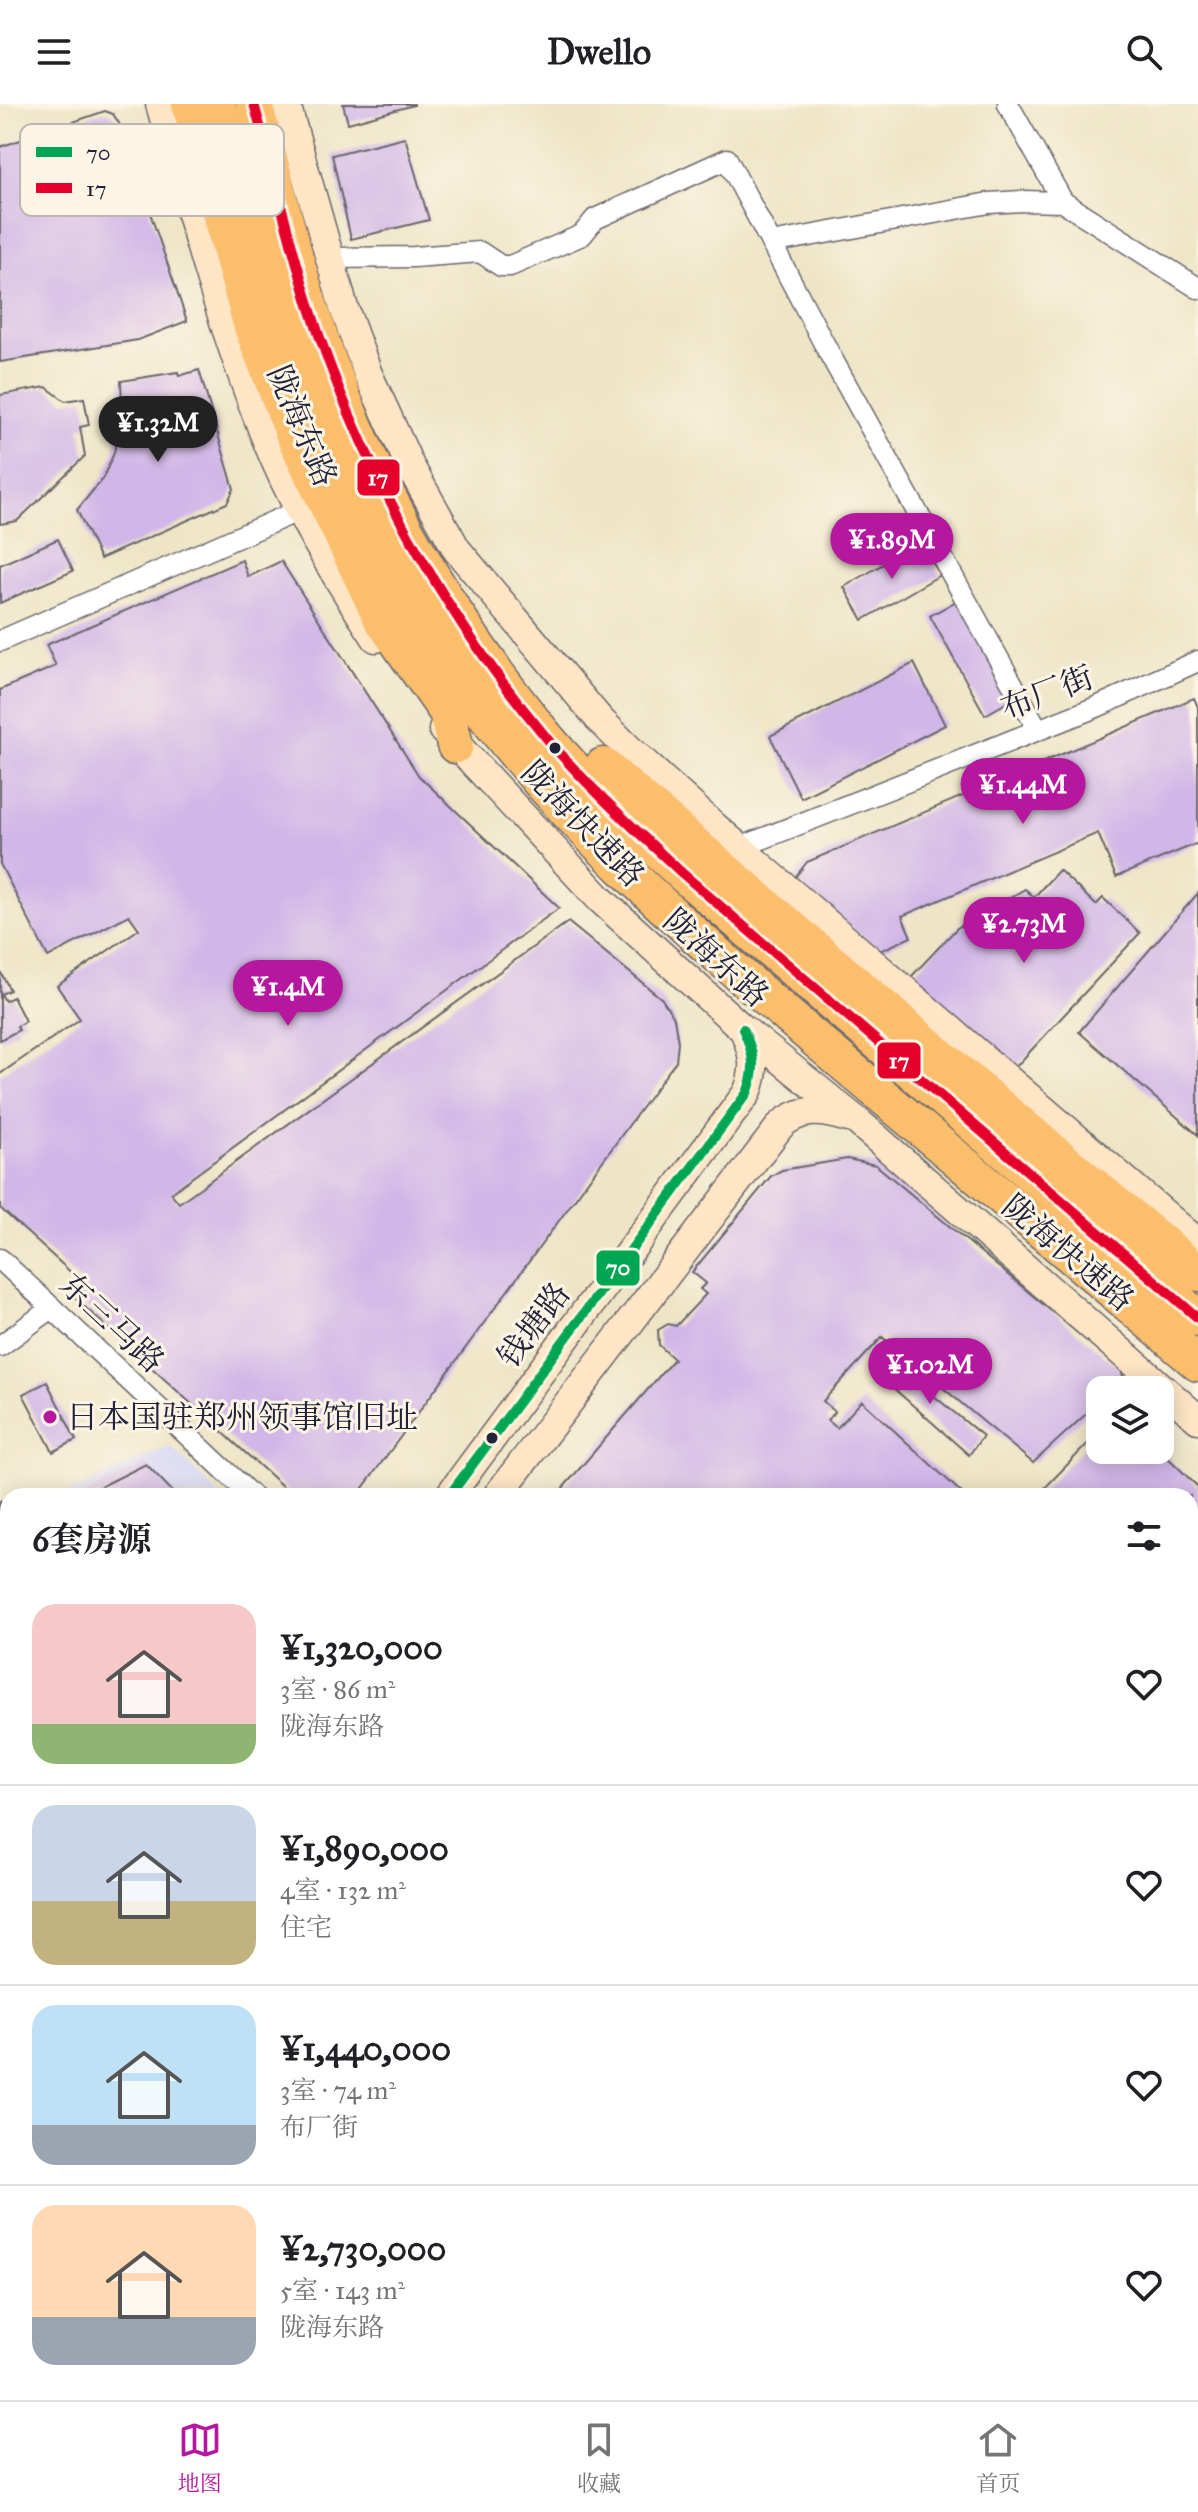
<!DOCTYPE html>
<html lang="zh">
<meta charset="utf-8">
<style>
:root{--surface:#fff;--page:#f2f2f2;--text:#202124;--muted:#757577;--line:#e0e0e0;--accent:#b5179e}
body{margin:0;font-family:"IM FELL Great Primer","Noto Serif SC",serif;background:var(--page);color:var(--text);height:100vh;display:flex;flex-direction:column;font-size:30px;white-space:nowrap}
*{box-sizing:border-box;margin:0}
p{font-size:26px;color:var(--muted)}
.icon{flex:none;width:44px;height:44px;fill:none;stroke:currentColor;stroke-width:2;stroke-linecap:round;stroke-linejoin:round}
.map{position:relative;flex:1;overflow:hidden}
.side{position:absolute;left:0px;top:1384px;width:1198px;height:912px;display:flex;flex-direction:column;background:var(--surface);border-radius:24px 24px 0 0;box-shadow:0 4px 20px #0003}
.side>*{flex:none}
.tools{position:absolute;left:1086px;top:1272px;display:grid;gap:16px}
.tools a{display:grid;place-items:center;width:88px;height:88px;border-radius:16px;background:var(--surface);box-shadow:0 4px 20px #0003;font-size:40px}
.price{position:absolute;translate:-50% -68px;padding:0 18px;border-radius:28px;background:var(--accent);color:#fff;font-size:26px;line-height:52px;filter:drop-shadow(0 2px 4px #0008)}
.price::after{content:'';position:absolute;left:50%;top:48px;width:24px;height:18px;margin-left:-12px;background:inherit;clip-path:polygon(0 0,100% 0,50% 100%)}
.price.on{background:#222;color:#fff}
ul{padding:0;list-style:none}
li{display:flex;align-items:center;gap:24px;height:200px;padding:0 32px}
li+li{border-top:2px solid var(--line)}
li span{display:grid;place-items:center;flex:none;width:224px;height:160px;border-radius:24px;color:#555}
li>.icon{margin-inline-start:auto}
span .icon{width:96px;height:96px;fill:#fffc;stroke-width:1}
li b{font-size:34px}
h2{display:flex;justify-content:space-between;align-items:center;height:96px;padding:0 32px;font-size:34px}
header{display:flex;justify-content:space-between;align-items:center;height:104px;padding:0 32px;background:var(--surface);font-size:36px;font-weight:800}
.tabs{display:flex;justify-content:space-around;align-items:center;height:112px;border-top:2px solid var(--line);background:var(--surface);font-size:22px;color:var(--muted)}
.tabs a{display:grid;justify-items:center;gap:4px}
.tabs .on{color:var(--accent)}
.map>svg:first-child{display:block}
.built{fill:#d6d7f8}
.industrial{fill:#bec2dd}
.building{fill:#d1b6e8}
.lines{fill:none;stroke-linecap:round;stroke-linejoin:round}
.street-casing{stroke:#69666c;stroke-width:23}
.secondary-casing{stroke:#69666c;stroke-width:31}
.highway-casing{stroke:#69666c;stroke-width:39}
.street{stroke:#fff;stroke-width:20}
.secondary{stroke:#fde5c5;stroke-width:28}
.highway{stroke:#fabe6d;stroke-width:36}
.rail{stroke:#22223b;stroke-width:6;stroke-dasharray:12 6;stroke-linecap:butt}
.bus-1-casing{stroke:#fcf5e5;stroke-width:16}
.bus-2-casing{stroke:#fcf5e5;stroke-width:16}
.bus-1{stroke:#00a651;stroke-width:10}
.bus-2{stroke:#e4002b;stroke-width:10}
.bus-dot{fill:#22223b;stroke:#fcf5e5;stroke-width:3}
.poi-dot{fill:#b5179e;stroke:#fcf5e5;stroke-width:3}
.labels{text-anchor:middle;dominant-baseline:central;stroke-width:6;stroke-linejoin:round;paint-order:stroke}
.street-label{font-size:32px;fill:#22223b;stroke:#fcf5e5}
.poi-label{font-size:32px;fill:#22223b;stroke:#fcf5e5;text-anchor:start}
.key{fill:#fcf5e5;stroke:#bbb6b2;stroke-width:2}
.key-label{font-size:22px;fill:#22223b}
.line-badge{stroke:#fcf5e5;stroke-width:3}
.badge-label{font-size:22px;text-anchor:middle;font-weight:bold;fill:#fff}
</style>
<header><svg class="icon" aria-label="menu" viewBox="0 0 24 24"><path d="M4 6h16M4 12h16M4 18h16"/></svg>Dwello<svg class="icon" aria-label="search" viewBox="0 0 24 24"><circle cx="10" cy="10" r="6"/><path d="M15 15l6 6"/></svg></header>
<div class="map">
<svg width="1198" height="2296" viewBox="0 0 1198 2296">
<rect width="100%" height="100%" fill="#fcf5e5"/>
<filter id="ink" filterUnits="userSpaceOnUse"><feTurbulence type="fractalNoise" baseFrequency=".0125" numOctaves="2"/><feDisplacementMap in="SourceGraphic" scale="16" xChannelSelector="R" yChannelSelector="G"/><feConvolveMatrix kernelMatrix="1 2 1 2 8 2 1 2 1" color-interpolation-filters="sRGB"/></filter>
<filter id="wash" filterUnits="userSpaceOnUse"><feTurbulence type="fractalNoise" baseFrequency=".006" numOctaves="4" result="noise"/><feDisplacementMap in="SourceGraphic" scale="32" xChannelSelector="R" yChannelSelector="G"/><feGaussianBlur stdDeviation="1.8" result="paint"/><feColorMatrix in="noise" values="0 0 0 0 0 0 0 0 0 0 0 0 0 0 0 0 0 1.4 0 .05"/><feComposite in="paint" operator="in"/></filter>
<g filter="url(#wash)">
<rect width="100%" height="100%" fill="#eee5c6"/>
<!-- built -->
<g class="built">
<polygon points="170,1342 220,1392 62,1392"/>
<polygon points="0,2099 8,2105 8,2288 235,2288 234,2296 0,2296"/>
</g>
<!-- industrial -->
<polygon class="industrial" points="1190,1724 1198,1731 1198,2296 766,2296 773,2288 1190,2288"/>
<g id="blocks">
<!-- building -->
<g class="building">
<polygon points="343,0 414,0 414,1 348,19"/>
<polygon points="105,7 113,10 120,21 187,217 138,236 0,258 0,43"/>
<polygon points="405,33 429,116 351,135 332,51"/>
<polygon points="199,266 234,385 227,399 100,455 77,406 103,374 114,349 122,302 121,277 178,268 179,272"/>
<polygon points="46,283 65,297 84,294 89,321 80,323 85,352 17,417 0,420 0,291"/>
<polygon points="58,435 73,467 0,499 0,461"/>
<polygon points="921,438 940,471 863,516 844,483"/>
<polygon points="242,456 248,473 281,457 419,672 559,804 171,1089 179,1099 568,818 662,895 674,914 678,938 676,957 360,1388 352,1392 293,1392 75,1194 86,1182 0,1104 0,970 80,915 57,882 139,825 129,811 48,853 0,760 0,586 56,562 46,541"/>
<polygon points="958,496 1013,595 985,611 930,512"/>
<polygon points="914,559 945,621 801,694 770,632"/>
<polygon points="1194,594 1198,603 1198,739 1116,773 1098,729 902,812 911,833 880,847 793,776 807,758"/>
<polygon points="1059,766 1096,801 1103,794 1140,829 1011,968 910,874 957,824 1025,785 1034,793"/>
<polygon points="1198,789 1198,1031 1079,928"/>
<polygon points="0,867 10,886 1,890 5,897 13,893 25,917 17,922 19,926 0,936"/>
<polygon points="847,1055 876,1061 1121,1265 1123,1273 1116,1282 1112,1286 1100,1286 1100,1297 1033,1359 882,1233 823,1297 835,1308 827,1316 837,1324 862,1297 965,1392 556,1392 674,1255 659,1241 658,1226 668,1220 676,1222 706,1190 700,1185 706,1179 692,1168 771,1072 782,1066"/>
<polygon points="886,1253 983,1332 969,1351 874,1267"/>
<polygon points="47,1278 76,1336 53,1348 23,1290"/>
<polygon points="1100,1327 1100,1346 1160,1346 1198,1383 1198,1427 1190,1435 1190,1392 1037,1392"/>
<polygon points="146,1360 177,1392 82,1392"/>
<polygon points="0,1396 8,1412 8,1563 0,1566"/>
<polygon points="1190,1735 1198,1743 1198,1985 1194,1990 1190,1987"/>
<polygon points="8,1766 8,1994 0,1988 0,1770"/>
<polygon points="0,2118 8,2123 8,2199 0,2203"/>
<polygon points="8,2239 8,2286 0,2280 0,2248"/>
<polygon points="11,2288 197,2288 191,2296 23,2296"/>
<polygon points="391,2288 446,2288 436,2296 381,2296"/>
<polygon points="556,2288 602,2288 595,2296 564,2296"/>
<polygon points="657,2288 689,2288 694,2293 692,2296 666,2296"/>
<polygon points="699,2288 765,2288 758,2296 706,2296"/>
<polygon points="821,2288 968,2288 961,2296 815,2296"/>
</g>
</g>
</g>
<g filter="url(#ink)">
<use href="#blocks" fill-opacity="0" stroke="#69666c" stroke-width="2"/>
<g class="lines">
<defs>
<g id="street">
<polyline points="1008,0 1063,98"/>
<polyline points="771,139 989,99 1022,97 1063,98 1198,184"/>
<polyline points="330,154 414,153 480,148 501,162 510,162 582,131 595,115 727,55 829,249 1037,624"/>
<polyline points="0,537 300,406"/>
<polyline points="739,744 1099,602 1198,557"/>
<polyline points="0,1155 252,1392"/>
<polyline points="0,1242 52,1204"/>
</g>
<g id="secondary">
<path d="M160 0C192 115 224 231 269 342 296 408 337 475 376 534"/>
<polyline points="286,0 344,204 368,270 410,362 457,446 600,616 629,645 714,722 1198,1139"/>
<polyline points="443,626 600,795 743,925 857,1017 1198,1315"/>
<path d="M449 1392 747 989C757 965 754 950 744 926"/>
<path d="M497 1392 781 1021C802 1003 823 1006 848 1014"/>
<polyline points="1190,1565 1198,1559"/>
<polyline points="0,1667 8,1663"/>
<polyline points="0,1710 8,1706"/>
<polyline points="0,2065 8,2070"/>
<polyline points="280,2296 286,2288"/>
</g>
<g id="highway">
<polyline points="190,0 252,223 294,331 382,515 447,608 455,641"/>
<path d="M217 0C244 95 268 191 305 283 325 331 349 377 372 424 399 478 427 531 462 580 565 724 700 837 834 951 955 1053 1077 1156 1198 1259"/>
<path d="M254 0C273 68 289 137 310 204 360 360 444 512 549 637 590 685 637 727 682 769L1198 1214"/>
<polyline points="603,662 977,984 1198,1169"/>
<polyline points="1190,1618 1198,1612"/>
</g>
</defs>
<!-- street casing -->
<use href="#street" class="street-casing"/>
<!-- secondary casing -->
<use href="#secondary" class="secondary-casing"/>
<!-- highway casing -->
<use href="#highway" class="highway-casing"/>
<!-- street -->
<use href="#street" class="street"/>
<!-- secondary -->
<use href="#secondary" class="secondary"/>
<!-- highway -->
<use href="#highway" class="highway"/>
<!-- rail -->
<g class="rail">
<polyline points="1190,2169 1198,2158"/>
<polyline points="1190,2198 1198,2189"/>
<polyline points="1190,2220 1198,2210"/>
<polyline points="1106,2296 1113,2288"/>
<polyline points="1124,2296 1131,2288"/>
</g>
<defs>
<path id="bus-1" d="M449 1392 747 989C757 965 754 949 743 925"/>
<path id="bus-2" d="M254 0C273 68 289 137 310 204 360 360 444 512 549 637 590 685 637 727 682 769L1198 1214"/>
</defs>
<!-- bus-1 casing -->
<use href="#bus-1" class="bus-1-casing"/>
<!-- bus-2 casing -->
<use href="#bus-2" class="bus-2-casing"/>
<!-- bus-1 -->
<use href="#bus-1" class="bus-1"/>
<!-- bus-2 -->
<use href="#bus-2" class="bus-2"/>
</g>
</g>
<!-- markers -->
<g class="bus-dot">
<circle cx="555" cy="644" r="7"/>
<circle cx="492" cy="1334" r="7"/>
</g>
<circle class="poi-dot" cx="50" cy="1313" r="8"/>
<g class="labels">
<!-- street labels -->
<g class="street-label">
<text transform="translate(302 322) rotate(67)">陇海东路</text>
<text transform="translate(1047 589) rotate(-21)">布厂街</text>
<text transform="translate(583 720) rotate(46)">陇海快速路</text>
<text transform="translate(716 854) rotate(42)">陇海东路</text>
<text transform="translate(1068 1149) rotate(40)">陇海快速路</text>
<text transform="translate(112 1219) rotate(43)">东三马路</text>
<text transform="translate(534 1221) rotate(-53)">钱塘路</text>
</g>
<!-- poi labels -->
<g class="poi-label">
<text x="66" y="1313">日本国驻郑州领事馆旧址</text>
</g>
</g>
<!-- legend -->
<rect x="20" y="20" width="264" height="92" rx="12" class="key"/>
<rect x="36" y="43" width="36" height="10" fill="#00a651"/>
<rect x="36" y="79" width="36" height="10" fill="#e4002b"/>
<g class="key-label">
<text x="86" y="56">70</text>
<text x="86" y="92">17</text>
</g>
<g class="line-badge">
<rect x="356" y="354" width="45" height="39" rx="8" fill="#e4002b"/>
<rect x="876" y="937" width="46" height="39" rx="8" fill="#e4002b"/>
<rect x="595" y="1145" width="46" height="38" rx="8" fill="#00a651"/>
</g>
<g class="badge-label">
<text x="378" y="381">17</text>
<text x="899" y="964">17</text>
<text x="618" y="1171">70</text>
</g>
</svg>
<div class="tools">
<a><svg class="icon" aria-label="layers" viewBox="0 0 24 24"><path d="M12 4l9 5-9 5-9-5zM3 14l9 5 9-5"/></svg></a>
</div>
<b class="price on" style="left:158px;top:360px">¥1.32M</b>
<b class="price" style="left:892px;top:477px">¥1.89M</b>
<b class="price" style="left:1023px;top:722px">¥1.44M</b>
<b class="price" style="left:1024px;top:861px">¥2.73M</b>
<b class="price" style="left:288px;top:924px">¥1.4M</b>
<b class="price" style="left:930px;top:1302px">¥1.02M</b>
<section class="side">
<h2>6套房源<svg class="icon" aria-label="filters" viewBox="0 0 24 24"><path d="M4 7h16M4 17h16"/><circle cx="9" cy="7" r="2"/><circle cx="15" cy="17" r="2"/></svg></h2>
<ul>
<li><span style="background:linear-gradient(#f6c9c9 75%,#8fb573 0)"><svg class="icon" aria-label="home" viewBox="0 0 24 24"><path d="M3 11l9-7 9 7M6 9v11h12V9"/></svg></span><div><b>¥1,320,000</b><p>3室 · 86 m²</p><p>陇海东路</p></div><svg class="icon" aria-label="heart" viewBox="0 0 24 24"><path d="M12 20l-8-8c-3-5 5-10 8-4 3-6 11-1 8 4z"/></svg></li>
<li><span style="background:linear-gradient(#c9d6e8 60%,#c2b280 0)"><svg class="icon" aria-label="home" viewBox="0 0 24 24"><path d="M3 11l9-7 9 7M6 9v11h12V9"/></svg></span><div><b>¥1,890,000</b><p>4室 · 132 m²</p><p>住宅</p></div><svg class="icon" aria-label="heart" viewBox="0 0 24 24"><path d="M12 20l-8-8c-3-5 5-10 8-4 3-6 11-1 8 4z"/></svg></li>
<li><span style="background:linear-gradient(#bfe0f5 75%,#9aa5b1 0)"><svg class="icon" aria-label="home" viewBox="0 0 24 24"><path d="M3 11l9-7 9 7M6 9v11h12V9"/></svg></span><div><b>¥1,440,000</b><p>3室 · 74 m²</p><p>布厂街</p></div><svg class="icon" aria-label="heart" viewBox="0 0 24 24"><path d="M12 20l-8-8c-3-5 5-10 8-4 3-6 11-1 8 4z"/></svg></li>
<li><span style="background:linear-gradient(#ffd9b3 70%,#9aa5b1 0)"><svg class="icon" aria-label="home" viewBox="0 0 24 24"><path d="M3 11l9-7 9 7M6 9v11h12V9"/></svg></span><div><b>¥2,730,000</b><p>5室 · 143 m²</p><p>陇海东路</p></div><svg class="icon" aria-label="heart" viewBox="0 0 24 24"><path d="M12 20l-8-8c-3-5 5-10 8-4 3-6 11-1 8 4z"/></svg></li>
</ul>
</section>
</div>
<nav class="tabs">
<a class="on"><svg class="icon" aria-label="map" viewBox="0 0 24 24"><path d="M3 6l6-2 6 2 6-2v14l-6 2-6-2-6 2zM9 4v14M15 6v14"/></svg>地图</a>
<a><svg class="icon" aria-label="saved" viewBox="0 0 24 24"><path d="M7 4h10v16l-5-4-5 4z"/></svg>收藏</a>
<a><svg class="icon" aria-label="home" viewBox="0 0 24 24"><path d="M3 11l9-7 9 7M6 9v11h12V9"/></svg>首页</a>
</nav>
